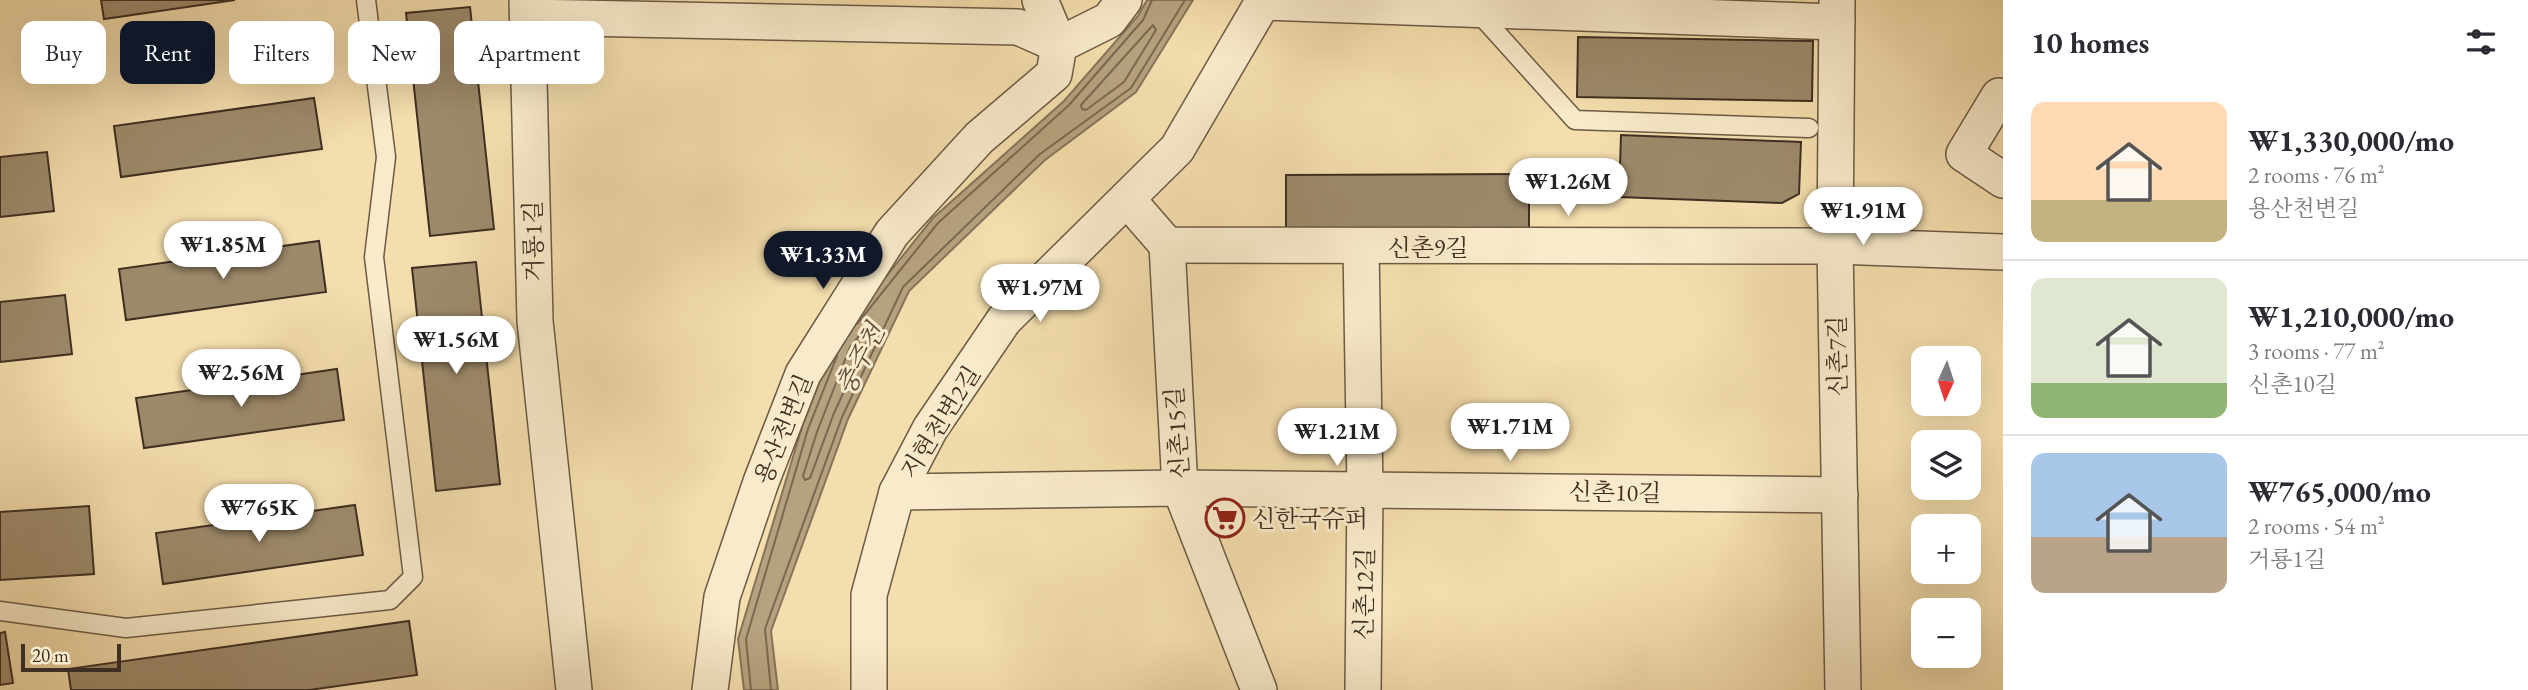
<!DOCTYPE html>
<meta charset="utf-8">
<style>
:root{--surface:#fff;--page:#f2f2f3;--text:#2b2b33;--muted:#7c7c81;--line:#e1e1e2;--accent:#111827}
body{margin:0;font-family:"EB Garamond","Noto Serif KR",serif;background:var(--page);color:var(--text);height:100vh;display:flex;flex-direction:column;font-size:26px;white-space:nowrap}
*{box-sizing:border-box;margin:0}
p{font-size:23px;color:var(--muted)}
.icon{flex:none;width:38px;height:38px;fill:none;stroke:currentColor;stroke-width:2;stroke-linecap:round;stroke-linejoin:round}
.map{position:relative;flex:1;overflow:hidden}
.details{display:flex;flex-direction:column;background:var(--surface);width:525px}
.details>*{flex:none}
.banner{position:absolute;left:21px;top:21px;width:665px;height:63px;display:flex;gap:14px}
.needle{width:46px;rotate:183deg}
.controls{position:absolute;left:1911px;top:346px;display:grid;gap:14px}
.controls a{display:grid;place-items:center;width:70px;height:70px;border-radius:14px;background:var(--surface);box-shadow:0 7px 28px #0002;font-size:35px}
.scale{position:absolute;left:21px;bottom:18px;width:100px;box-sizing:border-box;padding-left:7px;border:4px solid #3f2f23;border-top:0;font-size:19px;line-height:24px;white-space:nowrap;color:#3f2f23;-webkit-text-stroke:5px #f8eaca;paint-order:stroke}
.price{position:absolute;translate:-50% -60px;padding:0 16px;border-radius:24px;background:#fff;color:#222;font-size:23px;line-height:46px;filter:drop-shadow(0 2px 4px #0008)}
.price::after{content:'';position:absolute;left:50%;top:42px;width:21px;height:16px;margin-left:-10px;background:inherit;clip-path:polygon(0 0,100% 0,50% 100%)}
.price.current{background:var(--accent);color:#fff}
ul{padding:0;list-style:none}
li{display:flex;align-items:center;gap:21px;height:175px;padding:0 28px}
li+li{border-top:2px solid var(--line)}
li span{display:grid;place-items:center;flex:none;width:196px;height:140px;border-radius:14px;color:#555}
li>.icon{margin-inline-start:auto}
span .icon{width:84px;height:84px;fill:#fffc;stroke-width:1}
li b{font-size:30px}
h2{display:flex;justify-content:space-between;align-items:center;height:84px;padding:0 28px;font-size:30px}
.tag{padding:0 24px;border-radius:14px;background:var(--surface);box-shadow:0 7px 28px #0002;font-size:24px;line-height:63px}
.tag.current{background:var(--accent);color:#fff}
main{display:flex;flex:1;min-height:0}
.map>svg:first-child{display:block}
.water{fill:#b6a27e;stroke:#86745a;stroke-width:2}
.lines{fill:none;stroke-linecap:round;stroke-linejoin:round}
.shore{stroke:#7a6850;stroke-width:2}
.building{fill:#9d8a6b;stroke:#3f2f23;stroke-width:2}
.service-casing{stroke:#6c5b46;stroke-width:21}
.minor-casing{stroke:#6c5b46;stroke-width:38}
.service{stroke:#f8eaca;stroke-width:18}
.minor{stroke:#f8eaca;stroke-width:35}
.labels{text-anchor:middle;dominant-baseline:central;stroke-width:6;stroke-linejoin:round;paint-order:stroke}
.street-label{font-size:24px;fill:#3f2f23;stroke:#f8eaca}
.poi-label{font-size:24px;fill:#3f2f23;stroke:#f8eaca;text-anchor:start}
.water-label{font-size:26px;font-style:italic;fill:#5d4c3a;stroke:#f8eaca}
</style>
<main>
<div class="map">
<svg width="2003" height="690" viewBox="0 0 2003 690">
<rect width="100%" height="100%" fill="#f4dead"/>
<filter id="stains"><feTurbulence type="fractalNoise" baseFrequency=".00286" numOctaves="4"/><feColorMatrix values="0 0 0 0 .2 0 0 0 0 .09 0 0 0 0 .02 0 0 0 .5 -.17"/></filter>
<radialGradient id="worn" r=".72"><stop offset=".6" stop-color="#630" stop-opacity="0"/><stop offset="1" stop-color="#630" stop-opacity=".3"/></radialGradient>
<!-- water -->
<polygon class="water" points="1147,0 1193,0 1136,92 1045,160 909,291 848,419 771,631 778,690 744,690 738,639 802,427 836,339 933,218 1064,101 1138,16"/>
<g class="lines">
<!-- shore -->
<g class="shore">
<polygon points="1153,25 1156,30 1124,82 1086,110 1082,109 1081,105"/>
<polyline points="857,324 938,223 1069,105 1143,20 1152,0"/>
<polygon points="872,324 873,329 834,413 810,478 805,480 803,476 817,432 850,347 868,325"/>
<polyline points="751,690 746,639 808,429 837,356"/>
<polyline points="771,690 765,629 842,417 903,287 1040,154 1131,88 1185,0"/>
</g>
</g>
<!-- building -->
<g class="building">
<polygon points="101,0 235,0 104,19"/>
<polygon points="470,7 494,229 430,236 406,13"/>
<polygon points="1578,37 1813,41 1812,101 1577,97"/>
<polygon points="314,98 322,149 121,177 114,126"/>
<polygon points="1621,135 1801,142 1799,194 1782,203 1619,197"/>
<polygon points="47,152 54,211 0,217 0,157"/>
<polygon points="1529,174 1529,234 1286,235 1286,175"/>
<polygon points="319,241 326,292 126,320 119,269"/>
<polygon points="476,262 500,484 436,491 412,268"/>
<polygon points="65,295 72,354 0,362 0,302"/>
<polygon points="337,369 344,420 144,448 136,398"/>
<polygon points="355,505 363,555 163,584 156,533"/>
<polygon points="89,506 94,574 0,580 0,512"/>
<polygon points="409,621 417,675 309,690 71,690 68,669"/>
<polygon points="5,632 13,683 0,685 0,633"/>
</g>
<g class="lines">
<defs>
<g id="service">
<polyline points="1476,10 1575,120 1809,128"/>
<polyline points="0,611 126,628 390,600 413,577 374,257 386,157 366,0"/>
</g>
<g id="minor">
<polyline points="527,0 535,321 574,690"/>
<polyline points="1040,0 1059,45"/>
<polyline points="1837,0 1835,246 1843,690"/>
<polyline points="1263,2 1837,22"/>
<polyline points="528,17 1018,27 1059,45"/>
<polyline points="1999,96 1964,154 2003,180"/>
<polyline points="1127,199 1167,245 1835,246 2003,252"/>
<polyline points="1167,245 1180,488 1259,690"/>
<polyline points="1361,247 1365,490 1363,690"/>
<polyline points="897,492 1180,488 1840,495"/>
<polyline points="710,690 722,597 761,482 803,374 892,233 979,138 1054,74 1059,45 1109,20 1124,0"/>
<polyline points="869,690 869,595 897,492 930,429 1004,320 1177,149 1264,0"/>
</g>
</defs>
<!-- service casing -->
<use href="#service" class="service-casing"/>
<!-- minor casing -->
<use href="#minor" class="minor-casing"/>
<!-- service -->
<use href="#service" class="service"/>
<!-- minor -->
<use href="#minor" class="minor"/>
</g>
<!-- icons -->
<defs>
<symbol id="supermarket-ring" viewBox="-11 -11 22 22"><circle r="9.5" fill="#f8eaca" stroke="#8f2418" stroke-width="1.5"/><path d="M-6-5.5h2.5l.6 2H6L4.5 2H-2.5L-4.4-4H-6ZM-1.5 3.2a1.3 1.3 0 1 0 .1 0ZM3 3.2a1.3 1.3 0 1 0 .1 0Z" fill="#8f2418"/></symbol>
</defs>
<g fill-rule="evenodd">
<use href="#supermarket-ring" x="1203" y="496" width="44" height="44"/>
</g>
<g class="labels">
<!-- street labels -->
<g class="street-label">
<text transform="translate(533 241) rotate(-91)">거룡1길</text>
<text x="1428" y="247">신촌9길</text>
<text transform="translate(1837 356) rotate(-91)">신촌7길</text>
<text transform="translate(940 422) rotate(-58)">지현천변2길</text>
<text transform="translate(783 429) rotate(-68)">용산천변길</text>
<text transform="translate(1177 433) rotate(-94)">신촌15길</text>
<text transform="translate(1615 492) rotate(1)">신촌10길</text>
<text transform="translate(1364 594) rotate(-89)">신촌12길</text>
</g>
<!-- poi labels -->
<g class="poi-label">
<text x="1252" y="518">신한국슈퍼</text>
</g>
<!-- water labels -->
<g class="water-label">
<text transform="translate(860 359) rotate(-63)">충주천</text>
</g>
</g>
<rect width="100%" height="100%" filter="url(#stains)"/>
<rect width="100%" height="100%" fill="url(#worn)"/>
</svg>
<div class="controls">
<a><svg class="needle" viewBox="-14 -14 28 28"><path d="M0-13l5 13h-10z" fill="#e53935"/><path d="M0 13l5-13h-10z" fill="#7c7c81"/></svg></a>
<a><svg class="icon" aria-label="layers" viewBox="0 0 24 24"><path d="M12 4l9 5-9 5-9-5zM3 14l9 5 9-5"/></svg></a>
<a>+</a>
<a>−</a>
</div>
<div class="scale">20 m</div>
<b class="price" style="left:1568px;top:218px">₩1.26M</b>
<b class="price" style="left:1863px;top:247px">₩1.91M</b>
<b class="price" style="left:223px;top:281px">₩1.85M</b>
<b class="price current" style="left:823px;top:291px">₩1.33M</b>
<b class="price" style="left:1040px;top:324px">₩1.97M</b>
<b class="price" style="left:456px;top:376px">₩1.56M</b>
<b class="price" style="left:241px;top:409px">₩2.56M</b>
<b class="price" style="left:1510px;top:463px">₩1.71M</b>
<b class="price" style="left:1337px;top:468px">₩1.21M</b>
<b class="price" style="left:259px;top:544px">₩765K</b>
<div class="banner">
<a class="tag">Buy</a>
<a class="tag current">Rent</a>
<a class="tag">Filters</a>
<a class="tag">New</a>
<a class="tag">Apartment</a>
</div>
</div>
<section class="details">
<h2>10 homes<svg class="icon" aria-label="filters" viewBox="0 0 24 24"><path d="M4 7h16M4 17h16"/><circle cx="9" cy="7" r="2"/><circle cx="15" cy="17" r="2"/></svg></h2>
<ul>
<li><span style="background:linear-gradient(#ffd9b3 70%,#c2b280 0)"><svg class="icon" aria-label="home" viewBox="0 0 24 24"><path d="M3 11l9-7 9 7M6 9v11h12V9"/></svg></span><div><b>₩1,330,000/mo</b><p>2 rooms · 76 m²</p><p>용산천변길</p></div></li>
<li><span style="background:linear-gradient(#dfe7d0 75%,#8fb573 0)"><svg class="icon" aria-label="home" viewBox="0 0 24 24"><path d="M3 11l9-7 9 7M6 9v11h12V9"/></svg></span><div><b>₩1,210,000/mo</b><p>3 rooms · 77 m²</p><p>신촌10길</p></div></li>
<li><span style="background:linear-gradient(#a9c7e8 60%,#b9a48a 0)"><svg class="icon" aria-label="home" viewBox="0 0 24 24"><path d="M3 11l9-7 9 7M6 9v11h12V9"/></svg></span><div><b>₩765,000/mo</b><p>2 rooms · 54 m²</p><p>거룡1길</p></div></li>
</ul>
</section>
</main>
